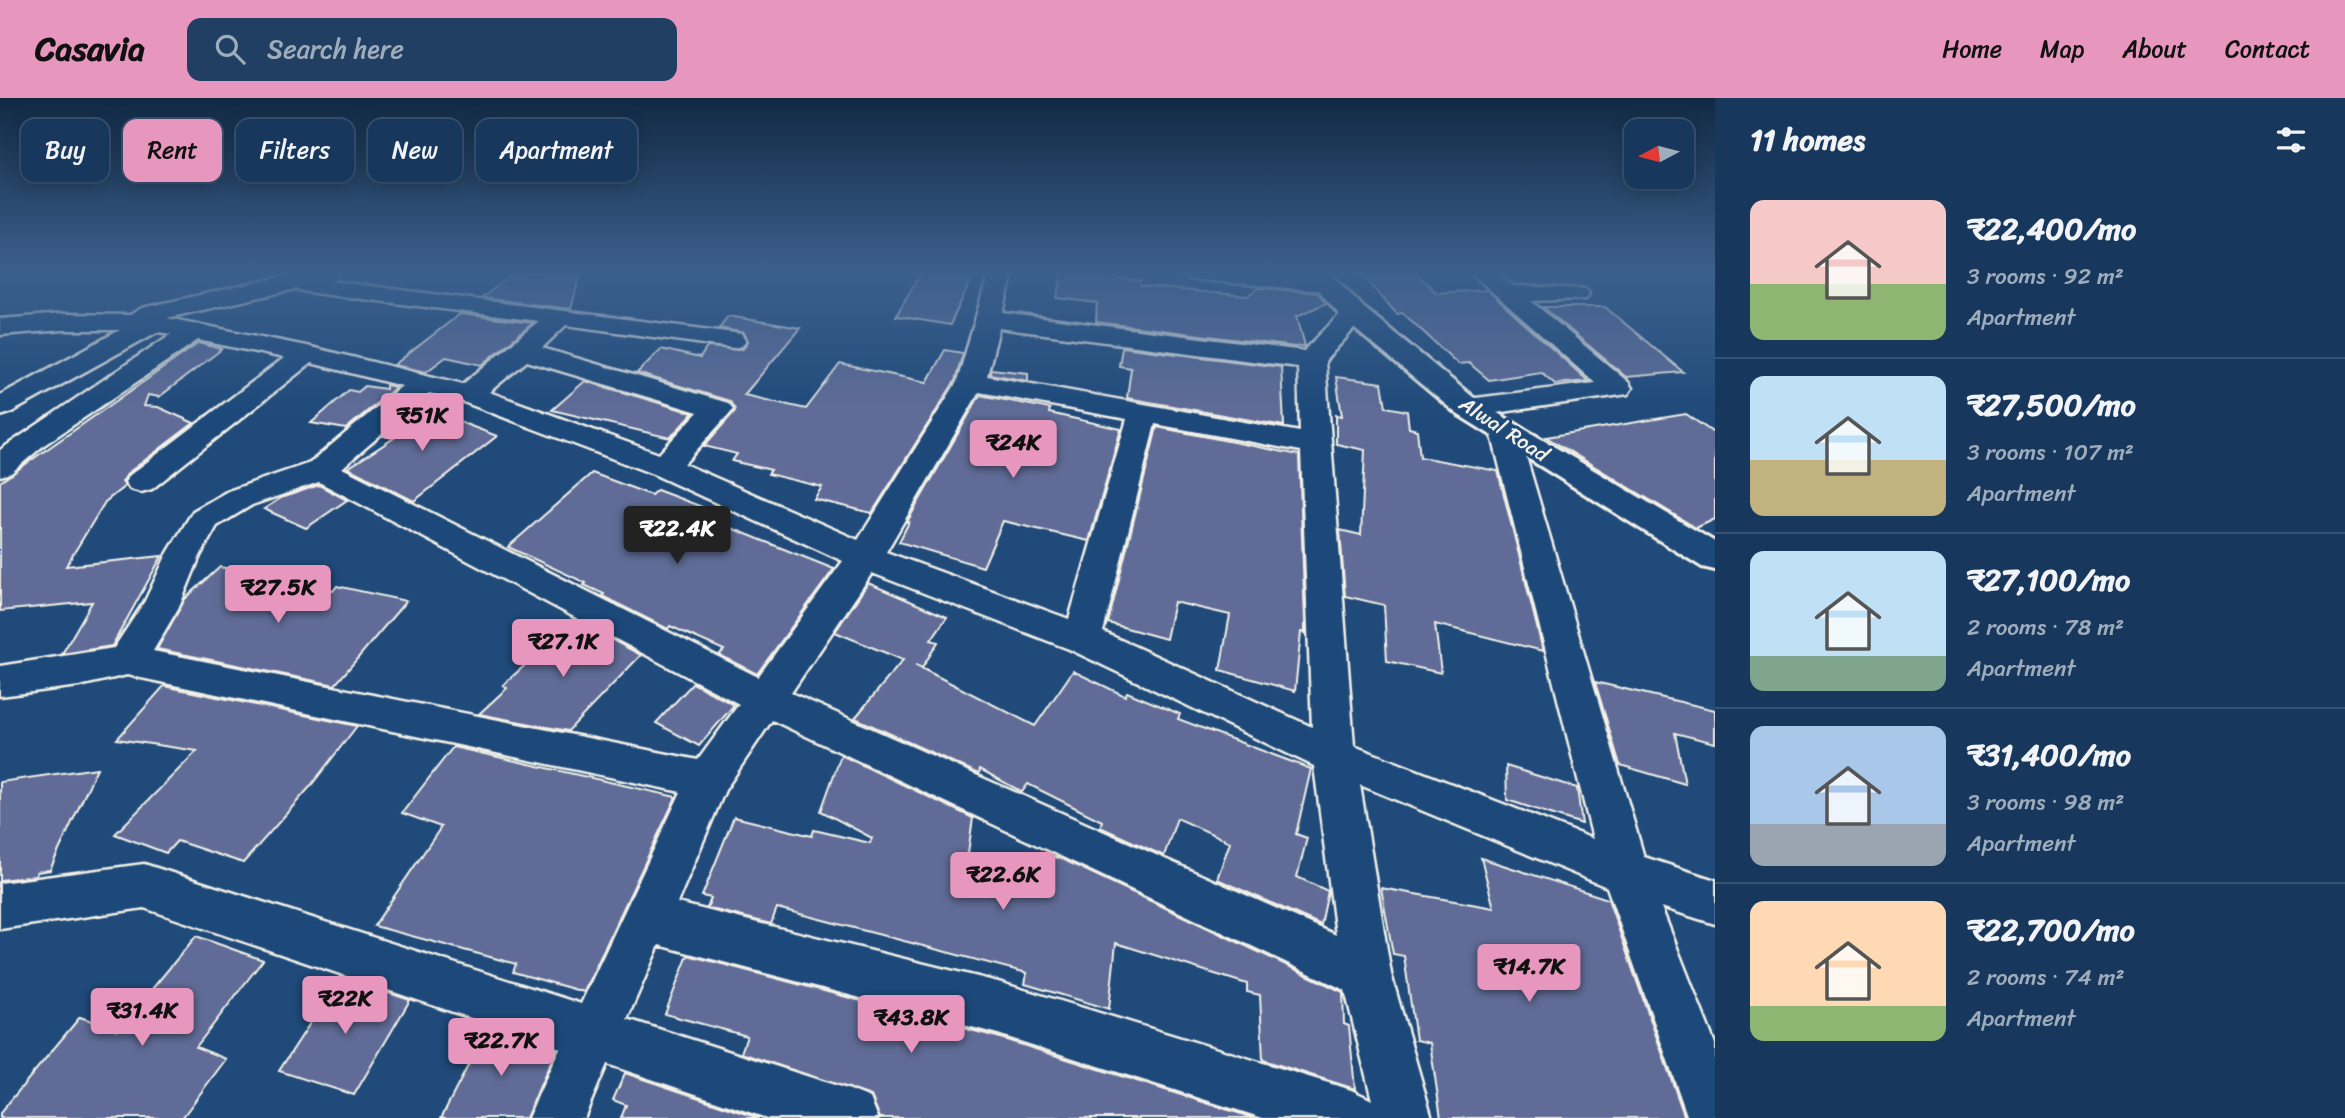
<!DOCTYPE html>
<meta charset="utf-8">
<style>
:root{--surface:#17385c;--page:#203f62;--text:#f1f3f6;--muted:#9eacbb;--line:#365272;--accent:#e797bd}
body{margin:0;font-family:Sriracha,sans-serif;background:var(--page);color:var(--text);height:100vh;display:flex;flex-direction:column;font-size:26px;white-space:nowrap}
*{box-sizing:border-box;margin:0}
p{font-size:23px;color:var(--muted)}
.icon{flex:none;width:38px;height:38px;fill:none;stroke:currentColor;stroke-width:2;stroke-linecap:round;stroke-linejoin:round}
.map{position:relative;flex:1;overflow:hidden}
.details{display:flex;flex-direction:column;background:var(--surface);width:630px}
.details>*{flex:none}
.guide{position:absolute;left:21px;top:21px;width:665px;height:63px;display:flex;gap:14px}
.needle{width:46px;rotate:263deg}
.controls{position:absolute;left:1624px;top:21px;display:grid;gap:14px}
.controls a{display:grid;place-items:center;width:70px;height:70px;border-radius:14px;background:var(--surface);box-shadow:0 4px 18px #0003,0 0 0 2px var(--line);font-size:35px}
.price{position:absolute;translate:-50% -60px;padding:0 16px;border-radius:7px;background:var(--accent);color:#111;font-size:23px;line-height:46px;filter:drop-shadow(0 2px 4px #0008)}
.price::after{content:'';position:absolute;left:50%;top:42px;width:21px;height:16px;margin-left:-10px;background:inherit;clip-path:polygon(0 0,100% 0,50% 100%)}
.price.active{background:#222;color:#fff}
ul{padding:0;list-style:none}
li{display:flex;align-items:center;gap:21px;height:175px;padding:0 35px}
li+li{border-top:2px solid var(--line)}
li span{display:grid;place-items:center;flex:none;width:196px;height:140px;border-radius:14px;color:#555}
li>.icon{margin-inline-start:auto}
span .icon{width:84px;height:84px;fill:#fffc;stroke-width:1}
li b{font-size:30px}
h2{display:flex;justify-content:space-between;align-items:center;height:84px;padding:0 35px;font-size:30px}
.chip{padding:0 24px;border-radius:14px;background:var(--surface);box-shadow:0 4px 18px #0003,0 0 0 2px var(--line);font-size:24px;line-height:63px}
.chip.active{background:var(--accent);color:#111}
header{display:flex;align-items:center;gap:42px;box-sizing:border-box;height:98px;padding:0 35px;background:var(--accent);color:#111}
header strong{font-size:33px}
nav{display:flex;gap:38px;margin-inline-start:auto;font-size:24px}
.search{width:490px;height:63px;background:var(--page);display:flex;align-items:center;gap:18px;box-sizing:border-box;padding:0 24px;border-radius:14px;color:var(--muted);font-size:26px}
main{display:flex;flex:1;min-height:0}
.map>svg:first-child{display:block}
.building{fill:#606c97;stroke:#f4f1e8;stroke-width:2}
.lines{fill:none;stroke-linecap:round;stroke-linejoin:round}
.minor-casing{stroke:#f4f1e8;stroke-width:5}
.major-casing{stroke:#f4f1e8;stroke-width:6}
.minor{fill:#1f4a7a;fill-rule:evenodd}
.major{fill:#1f4a7a;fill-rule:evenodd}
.labels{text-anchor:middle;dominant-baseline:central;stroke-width:6;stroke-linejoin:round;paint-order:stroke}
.street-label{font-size:21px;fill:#f4f1e8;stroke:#1f4a7a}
</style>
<header>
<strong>Casavia</strong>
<div class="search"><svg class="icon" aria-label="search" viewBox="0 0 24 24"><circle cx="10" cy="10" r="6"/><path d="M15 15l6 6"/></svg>Search here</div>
<nav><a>Home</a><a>Map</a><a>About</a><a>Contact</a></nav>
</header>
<main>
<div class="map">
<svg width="1715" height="1020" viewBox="0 0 1715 1020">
<rect width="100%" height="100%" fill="#1f4a7a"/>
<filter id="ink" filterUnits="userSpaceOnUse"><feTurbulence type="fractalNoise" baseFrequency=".0143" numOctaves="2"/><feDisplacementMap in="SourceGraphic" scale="14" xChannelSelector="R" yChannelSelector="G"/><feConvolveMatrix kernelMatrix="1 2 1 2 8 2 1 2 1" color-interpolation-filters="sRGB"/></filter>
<g filter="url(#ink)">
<!-- building -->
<g class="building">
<polygon points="515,174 581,174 571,211 482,200"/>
<polygon points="921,174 975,174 950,227 896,218"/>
<polygon points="1063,174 1141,183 1140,188 1247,198 1258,190 1318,195 1326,205 1297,218 1305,248 1295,249 1096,224 1097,205 1057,200"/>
<polygon points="1359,174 1415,174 1437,195 1487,192 1588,283 1555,286 1541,274 1489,282 1469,265 1458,266 1403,215 1397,216"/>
<polygon points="1543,209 1605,209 1683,274 1626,279"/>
<polygon points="460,216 533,225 482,267 446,259 426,274 394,267"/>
<polygon points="728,218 800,230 744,297 806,311 840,266 927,284 945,252 963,255 955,283 872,415 814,401 822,389 768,376 771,372 732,363 737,356 704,348 735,313 730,303 637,275 661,251 700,260 707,249 743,251 748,243 744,235 719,230"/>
<polygon points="199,245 222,251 159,299 148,297 144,308 158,309 194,325 128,375 122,384 125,388 105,404 66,468 162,458 112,548 62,556 92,504 0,513 0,384"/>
<polygon points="1122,249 1281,269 1284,328 1127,300 1131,270 1119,268"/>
<polygon points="991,271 1028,275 1028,283 990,276"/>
<polygon points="1336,279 1382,285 1386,309 1407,313 1409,330 1417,332 1420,359 1498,373 1543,553 1435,526 1441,575 1387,563 1384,507 1345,498 1340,432 1361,437 1365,352 1336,346 1336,317 1342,318"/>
<polygon points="585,283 693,315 670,340 552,312"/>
<polygon points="386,287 396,289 346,331 311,325 349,292 358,294 365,288 386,291"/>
<polygon points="980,297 1050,311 1049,315 1121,331 1089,443 1003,423 983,469 899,444 909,424 907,424"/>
<polygon points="418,308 497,338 414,403 348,370 394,340 383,338"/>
<polygon points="1686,316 1715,336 1715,421 1696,430 1546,339"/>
<polygon points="1157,329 1299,357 1305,523 1305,535 1301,534 1295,593 1220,572 1230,517 1174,504 1166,541 1108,525"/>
<polygon points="592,375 651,397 657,392 729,419 726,428 834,471 757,576 719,557 724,552 670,528 668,531 602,498 604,496 584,487 586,485 508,449"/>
<polygon points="319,387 347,402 306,430 264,411 281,400"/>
<polygon points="220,469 333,493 337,488 406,503 335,587 157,551 185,501"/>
<polygon points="868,485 947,519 931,542 938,544 922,570 915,567 1035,628 1073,573 1125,598 1127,594 1180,616 1178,621 1311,671 1296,736 1307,740 1297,779 1328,793 1321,827 1217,781 1230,744 1177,720 1164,758 1100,729 1102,723 1028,686 1022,694 980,671 979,676 855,620 903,562 835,534"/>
<polygon points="575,522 641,557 568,633 479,616 507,590 503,587"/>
<polygon points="1595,584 1715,612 1715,645 1675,635 1685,686 1620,667"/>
<polygon points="693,585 734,607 699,648 656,625"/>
<polygon points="164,588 357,628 309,690 243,765 177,743 166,755 115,736 197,653 117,641"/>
<polygon points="453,649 676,699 584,894 513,874 516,866 374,828 441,729 402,715"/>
<polygon points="841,657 973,720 966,769 1041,787 1046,757 1062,761 1343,894 1344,926 1349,928 1355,991 1263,962 1260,897 1247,894 1247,886 1116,845 1109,911 1025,886 1027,875 777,810 771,826 707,810 711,800 702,798 734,719 812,738 814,732 870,745 872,740 821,713"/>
<polygon points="1506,668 1577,690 1582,726 1507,702"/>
<polygon points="97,670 50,772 37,774 36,778 0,782 0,684"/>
<polygon points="1481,760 1608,801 1685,1020 1441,1020 1430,945 1416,942 1404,858 1393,856 1381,790 1494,810"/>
<polygon points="196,838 263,862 196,949 226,961 182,1020 0,1020 0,1015 80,919 118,932"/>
<polygon points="688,857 997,939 1254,1020 880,1020 871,998 741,955 747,938 665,916"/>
<polygon points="340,879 410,902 354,997 279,973"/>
<polygon points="488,929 556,952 526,1020 441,1020"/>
<polygon points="625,975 759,1020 621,1020 626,1007 613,1002"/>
</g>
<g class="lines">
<defs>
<g id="minor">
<path d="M303 174H339L337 181 331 183 742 236 746 242 742 248 733 250 566 227 542 250 728 305 733 311 728 317 684 366 858 442 957 284 989 174H1013L1003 215 1304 253 1345 211H1363L1367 216 1363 221 1325 263 1354 648 1593 741 1491 334 1495 328 1506 325 1517 328 1644 759 1715 782V826L1661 809 1715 946V1020H1688L1607 789 1360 687 1391 876 1432 1020H1263L998 936 659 847 627 921 850 992 870 1000 878 1020H767L607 966 584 1020H528L560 950 144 810 0 831V785L144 766 581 906 681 694 127 577 79 588 0 598V568L114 550 145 503 166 458 193 413 228 393 310 365 402 288 311 265 152 391 141 394 130 391 125 384 130 377 284 260 198 242 44 347 11 375 0 378V352L171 236 157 234 10 315 0 318V297L120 232H63L0 237V221L63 216 130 217 142 210ZM296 191 306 194 539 223 463 286 306 248 167 220ZM999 230 1298 269 1300 334 987 278ZM527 263 698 314 659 356 489 294ZM979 294 1127 321 1069 521 886 454ZM429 295 458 302 653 376 843 463 758 579 342 370ZM1155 326 1301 353 1312 629 1103 534ZM319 384 739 606 698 662 153 553 180 507 200 458 217 428 252 407ZM872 475 1069 551 1314 668 1336 837 791 595ZM772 622 1345 892 1372 1002 1351 992 998 884 677 805 725 692Z"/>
<path d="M1176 174C1227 174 1283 168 1333 181L1336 186 1333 191 1324 193 1188 181Z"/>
<polygon points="1470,174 1497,174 1513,188 1586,191 1589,196 1586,201 1531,203 1628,284 1632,290 1628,296 1468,319 1458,316 1453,310 1458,304 1468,301 1595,285"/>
</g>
<polygon id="major" points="1303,174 1329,174 1364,210 1479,304 1715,444 1715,472 1702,469 1457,316 1344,222"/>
</defs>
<!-- minor casing -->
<use href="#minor" class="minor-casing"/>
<!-- major casing -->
<use href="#major" class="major-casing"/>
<!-- minor -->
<use href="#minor" class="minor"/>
<!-- major -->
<use href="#major" class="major"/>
</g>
</g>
<!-- sky -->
<linearGradient id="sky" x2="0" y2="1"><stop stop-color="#112943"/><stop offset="0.55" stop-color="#3c608d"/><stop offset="1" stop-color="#3c608d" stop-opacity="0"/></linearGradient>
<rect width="1715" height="317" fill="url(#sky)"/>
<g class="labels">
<!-- street labels -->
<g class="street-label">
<text transform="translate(1504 331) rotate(33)">Alwal Road</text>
</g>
</g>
</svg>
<div class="controls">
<a><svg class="needle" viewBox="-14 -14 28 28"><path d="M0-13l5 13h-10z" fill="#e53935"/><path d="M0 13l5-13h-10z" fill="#9eacbb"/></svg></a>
</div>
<b class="price" style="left:422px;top:355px">₹51K</b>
<b class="price" style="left:1013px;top:382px">₹24K</b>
<b class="price active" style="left:677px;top:468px">₹22.4K</b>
<b class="price" style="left:278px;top:527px">₹27.5K</b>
<b class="price" style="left:563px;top:581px">₹27.1K</b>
<b class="price" style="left:1003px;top:814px">₹22.6K</b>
<b class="price" style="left:1529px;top:906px">₹14.7K</b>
<b class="price" style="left:345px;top:938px">₹22K</b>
<b class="price" style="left:142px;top:950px">₹31.4K</b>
<b class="price" style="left:911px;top:957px">₹43.8K</b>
<b class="price" style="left:501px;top:980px">₹22.7K</b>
<div class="guide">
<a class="chip">Buy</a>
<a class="chip active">Rent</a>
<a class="chip">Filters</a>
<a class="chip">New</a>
<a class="chip">Apartment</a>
</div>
</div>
<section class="details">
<h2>11 homes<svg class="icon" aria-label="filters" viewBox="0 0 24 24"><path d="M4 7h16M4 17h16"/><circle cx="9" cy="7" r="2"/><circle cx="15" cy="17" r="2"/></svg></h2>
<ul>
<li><span style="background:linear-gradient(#f6c9c9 60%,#8fb573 0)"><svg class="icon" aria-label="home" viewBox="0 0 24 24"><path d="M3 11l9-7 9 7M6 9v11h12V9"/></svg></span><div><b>₹22,400/mo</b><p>3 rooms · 92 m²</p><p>Apartment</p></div></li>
<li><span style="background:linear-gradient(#bfe0f5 60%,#c2b280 0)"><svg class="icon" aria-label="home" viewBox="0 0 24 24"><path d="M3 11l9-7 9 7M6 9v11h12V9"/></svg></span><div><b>₹27,500/mo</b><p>3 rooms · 107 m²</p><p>Apartment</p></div></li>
<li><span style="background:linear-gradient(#bfe0f5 75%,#7fa58c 0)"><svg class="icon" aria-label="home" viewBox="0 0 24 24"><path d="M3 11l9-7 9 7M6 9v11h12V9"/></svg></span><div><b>₹27,100/mo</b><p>2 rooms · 78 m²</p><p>Apartment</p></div></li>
<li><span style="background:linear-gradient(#a9c7e8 70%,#9aa5b1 0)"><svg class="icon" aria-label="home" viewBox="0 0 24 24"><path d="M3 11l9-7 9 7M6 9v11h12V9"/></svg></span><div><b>₹31,400/mo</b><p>3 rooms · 98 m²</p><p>Apartment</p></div></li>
<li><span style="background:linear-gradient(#ffd9b3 75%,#8fb573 0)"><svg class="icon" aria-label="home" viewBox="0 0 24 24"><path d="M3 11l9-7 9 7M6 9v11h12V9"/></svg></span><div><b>₹22,700/mo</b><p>2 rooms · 74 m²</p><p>Apartment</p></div></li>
</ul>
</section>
</main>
